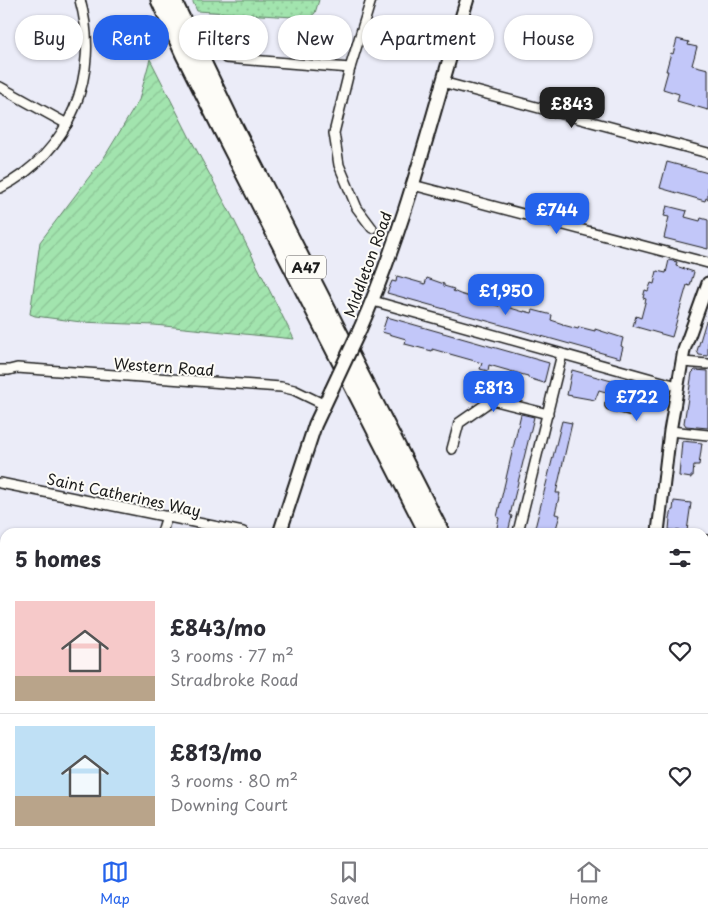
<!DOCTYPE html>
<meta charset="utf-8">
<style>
:root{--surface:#fff;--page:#f2f2f3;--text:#2b2b33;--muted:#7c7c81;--line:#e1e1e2;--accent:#2563eb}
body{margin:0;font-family:"Playpen Sans",sans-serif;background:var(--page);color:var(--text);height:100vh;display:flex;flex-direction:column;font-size:19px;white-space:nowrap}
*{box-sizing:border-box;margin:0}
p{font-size:16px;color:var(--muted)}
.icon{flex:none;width:28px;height:28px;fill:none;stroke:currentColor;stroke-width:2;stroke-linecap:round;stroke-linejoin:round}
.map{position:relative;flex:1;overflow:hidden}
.panel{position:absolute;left:0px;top:528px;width:709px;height:321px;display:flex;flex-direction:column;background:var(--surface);border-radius:15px 15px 0 0;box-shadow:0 1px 4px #0004}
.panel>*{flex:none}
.guide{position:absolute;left:15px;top:15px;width:679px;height:45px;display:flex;gap:10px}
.price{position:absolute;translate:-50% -42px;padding:0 11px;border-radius:10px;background:var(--accent);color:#fff;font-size:16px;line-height:32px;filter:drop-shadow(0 1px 2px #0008)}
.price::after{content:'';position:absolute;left:50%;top:30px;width:15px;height:11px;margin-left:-8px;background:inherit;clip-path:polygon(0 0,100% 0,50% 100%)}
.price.current{background:#222;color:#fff}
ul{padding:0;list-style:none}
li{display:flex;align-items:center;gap:15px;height:125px;padding:0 15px}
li+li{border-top:1px solid var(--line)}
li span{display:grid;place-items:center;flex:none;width:140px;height:100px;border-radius:0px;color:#555}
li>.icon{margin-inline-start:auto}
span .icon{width:60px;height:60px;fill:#fffc;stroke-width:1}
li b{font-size:21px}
h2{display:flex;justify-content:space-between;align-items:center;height:60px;padding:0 15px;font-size:21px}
.pill{padding:0 18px;border-radius:22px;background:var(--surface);box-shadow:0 1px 4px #0004;font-size:18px;line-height:45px}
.pill.current{background:var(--accent);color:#fff}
.dock{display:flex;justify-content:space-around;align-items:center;height:70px;border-top:1px solid var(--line);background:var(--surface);font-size:14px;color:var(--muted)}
.dock a{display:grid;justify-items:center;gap:2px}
.dock .current{color:var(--accent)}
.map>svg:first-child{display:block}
.grass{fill:url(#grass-dots);stroke:#5f8065}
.park{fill:url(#park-tufts);stroke:#5f8065}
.garden{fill:url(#garden-furrows);stroke:#5f8065}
.building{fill:#c2c7f9;stroke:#1c1c1c}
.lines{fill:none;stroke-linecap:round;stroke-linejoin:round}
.minor-casing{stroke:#1c1c1c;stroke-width:12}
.tertiary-casing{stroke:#1c1c1c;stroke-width:15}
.secondary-casing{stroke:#1c1c1c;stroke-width:16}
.trunk-casing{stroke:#1c1c1c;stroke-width:19}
.minor{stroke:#fdfcf7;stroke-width:9}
.tertiary{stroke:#fdfcf7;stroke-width:11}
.secondary{stroke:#fdfcf7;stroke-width:12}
.trunk{stroke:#fdfcf7;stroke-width:15}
.secondary-bridge-casing{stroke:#1c1c1c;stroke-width:16;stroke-linecap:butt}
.secondary-bridge{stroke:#fdfcf7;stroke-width:12}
.labels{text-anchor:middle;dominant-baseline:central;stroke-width:4;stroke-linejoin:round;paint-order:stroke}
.shield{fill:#fdfcf7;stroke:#605f5e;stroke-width:1}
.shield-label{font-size:14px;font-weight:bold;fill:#1c1c1c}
.street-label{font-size:15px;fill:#1c1c1c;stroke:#fdfcf7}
</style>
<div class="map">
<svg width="708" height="848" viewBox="0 0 708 848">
<defs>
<pattern id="grass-dots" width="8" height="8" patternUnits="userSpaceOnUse" patternTransform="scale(1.25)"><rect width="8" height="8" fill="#a2e4ae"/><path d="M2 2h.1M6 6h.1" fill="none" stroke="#8bc395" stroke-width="1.8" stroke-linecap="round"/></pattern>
<pattern id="park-tufts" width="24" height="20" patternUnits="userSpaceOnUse" patternTransform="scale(1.25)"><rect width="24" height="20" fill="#a2e4ae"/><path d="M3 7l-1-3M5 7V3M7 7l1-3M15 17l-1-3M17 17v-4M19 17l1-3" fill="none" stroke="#8bc395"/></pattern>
<pattern id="garden-furrows" width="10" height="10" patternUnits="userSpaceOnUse" patternTransform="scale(1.25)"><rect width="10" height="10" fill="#a2e4ae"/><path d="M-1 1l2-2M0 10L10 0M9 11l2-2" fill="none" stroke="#8bc395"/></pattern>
</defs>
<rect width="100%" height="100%" fill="#ebecf8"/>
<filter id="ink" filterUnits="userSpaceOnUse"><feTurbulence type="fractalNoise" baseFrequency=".02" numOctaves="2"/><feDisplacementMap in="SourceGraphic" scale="10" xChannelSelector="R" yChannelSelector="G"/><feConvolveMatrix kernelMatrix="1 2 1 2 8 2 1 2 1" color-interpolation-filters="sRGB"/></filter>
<g filter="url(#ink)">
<!-- grass -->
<g class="grass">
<polygon points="192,0 319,0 315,13 309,18 197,11"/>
<polygon points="237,844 308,844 308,848"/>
</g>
<!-- park -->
<polygon class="park" points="0,722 5,724 5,798 0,797"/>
<!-- garden -->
<polygon class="garden" points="150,59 189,136 232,216 294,339 154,325 81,322 35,316 30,314 40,242 105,156 139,100"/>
<!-- building -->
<g class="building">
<polygon points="677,39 689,42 688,45 697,47 692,65 708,69 708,110 677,101 679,94 663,89 668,71 666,71 669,60 671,53 673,54"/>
<polygon points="667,162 708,173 708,199 706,198 705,201 660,188"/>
<polygon points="667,206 687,211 685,217 700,221 701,218 708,220 708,249 664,238 669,217 664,216"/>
<polygon points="669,260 677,262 676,266 694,272 690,286 687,285 672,337 633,326 636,316 641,318 646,299 643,298 645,290 648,291 651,283 654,284 657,271 666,273"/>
<polygon points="397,276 425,284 427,278 444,284 444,286 454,289 453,291 460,294 499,306 502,296 506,297 509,298 507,307 524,312 524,311 532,313 533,310 552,315 551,320 563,324 563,325 578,329 579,327 595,331 595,329 623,338 621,346 623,347 620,358 387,293 392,281 396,282"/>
<polygon points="387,317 549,363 544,383 528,378 528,376 524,375 489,365 488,371 480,369 482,363 432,349 432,351 405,344 406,339 382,332"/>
<polygon points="706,321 708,322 708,356 699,355 697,351"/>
<polygon points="572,370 633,387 630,399 599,390 595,400 567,395"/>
<polygon points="695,370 708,371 708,428 686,426 684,423 692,373"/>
<polygon points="521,414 534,417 510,515 512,516 508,532 496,532 499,518 497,517"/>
<polygon points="562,421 572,423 556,493 560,493 555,514 560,515 555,532 534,532"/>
<polygon points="682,441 702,443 699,465 694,465 693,476 691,476 691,478 679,476"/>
<polygon points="674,501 691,503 687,531 669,530 670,518 672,510 673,510"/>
</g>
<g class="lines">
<defs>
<g id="minor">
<polyline points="371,0 350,68 334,133 339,165 357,208 372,228"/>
<polyline points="226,58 350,68"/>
<polyline points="442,82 708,153"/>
<polyline points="0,87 67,124"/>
<polyline points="413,185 708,263"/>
<path d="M0 188C70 153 101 74 80 0"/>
<polyline points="373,301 677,386"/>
<polyline points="682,362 708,364"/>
<polyline points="0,370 9,370 17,368 281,387 294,390 323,404"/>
<polyline points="610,405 633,411 642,377"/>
<polyline points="670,431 708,435"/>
<polyline points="452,449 459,423 492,400 548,414"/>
<polyline points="0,483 243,532"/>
<polyline points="162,532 167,516"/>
<polyline points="518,532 562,354"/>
<polyline points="704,540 708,540"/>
<polyline points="704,642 708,643"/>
<polyline points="704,735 708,736"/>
<polyline points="704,839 708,840"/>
<polyline points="668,844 669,848"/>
<polyline points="477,848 478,844"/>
</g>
<g id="tertiary">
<polyline points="658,532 670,431 684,350 708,283"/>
<polyline points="617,844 618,848"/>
</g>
<g id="secondary">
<path d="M360 329C407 224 433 110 467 0"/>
<polyline points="280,532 315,425 331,391"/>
<polyline points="194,848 194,844"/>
</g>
<g id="trunk">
<polyline points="159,0 184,55 220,127 427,532"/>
<polyline points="173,0 231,120 441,532"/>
<polyline points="585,844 587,848"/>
<polyline points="597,844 599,848"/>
</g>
</defs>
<!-- minor casing -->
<use href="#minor" class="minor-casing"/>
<!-- tertiary casing -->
<use href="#tertiary" class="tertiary-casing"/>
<!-- secondary casing -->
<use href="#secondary" class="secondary-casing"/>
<!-- trunk casing -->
<use href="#trunk" class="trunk-casing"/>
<!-- minor -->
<use href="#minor" class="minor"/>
<!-- tertiary -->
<use href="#tertiary" class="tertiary"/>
<!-- secondary -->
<use href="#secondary" class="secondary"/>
<!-- trunk -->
<use href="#trunk" class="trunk"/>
<defs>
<polyline id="secondary-bridge" points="331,391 360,329"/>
</defs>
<!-- secondary-bridge casing -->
<use href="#secondary-bridge" class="secondary-bridge-casing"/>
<!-- secondary-bridge -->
<use href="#secondary-bridge" class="secondary-bridge"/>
</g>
</g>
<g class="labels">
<!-- shield labels -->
<rect class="shield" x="286" y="255.5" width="40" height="23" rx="4"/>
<g class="shield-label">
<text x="306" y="267">A47</text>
</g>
<!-- street labels -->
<g class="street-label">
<text transform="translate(367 264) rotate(-70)">Middleton Road</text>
<text transform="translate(164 366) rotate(4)">Western Road</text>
<text transform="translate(124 494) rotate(12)">Saint Catherines Way</text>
</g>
</g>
</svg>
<b class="price current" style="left:572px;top:129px">£843</b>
<b class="price" style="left:557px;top:235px">£744</b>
<b class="price" style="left:506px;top:316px">£1,950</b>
<b class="price" style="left:494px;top:413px">£813</b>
<b class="price" style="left:637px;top:422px">£722</b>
<div class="guide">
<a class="pill">Buy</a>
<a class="pill current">Rent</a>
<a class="pill">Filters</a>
<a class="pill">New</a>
<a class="pill">Apartment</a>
<a class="pill">House</a>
</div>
<section class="panel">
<h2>5 homes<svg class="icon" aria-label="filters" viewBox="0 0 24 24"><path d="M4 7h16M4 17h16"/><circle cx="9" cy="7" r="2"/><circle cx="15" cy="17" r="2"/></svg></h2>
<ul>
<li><span style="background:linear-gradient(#f6c9c9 75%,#b9a48a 0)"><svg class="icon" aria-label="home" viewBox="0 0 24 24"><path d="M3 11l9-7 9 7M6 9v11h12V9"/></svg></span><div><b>£843/mo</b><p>3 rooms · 77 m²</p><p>Stradbroke Road</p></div><svg class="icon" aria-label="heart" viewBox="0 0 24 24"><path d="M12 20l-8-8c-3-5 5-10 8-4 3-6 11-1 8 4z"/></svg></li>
<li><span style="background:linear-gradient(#bfe0f5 70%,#b9a48a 0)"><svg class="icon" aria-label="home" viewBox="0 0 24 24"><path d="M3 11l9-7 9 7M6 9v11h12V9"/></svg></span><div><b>£813/mo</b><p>3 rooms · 80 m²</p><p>Downing Court</p></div><svg class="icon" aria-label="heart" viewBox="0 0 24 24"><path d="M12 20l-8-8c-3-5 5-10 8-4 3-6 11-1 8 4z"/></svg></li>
</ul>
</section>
</div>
<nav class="dock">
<a class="current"><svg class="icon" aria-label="map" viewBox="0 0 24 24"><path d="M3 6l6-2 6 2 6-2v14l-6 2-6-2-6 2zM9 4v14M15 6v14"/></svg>Map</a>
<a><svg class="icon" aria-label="saved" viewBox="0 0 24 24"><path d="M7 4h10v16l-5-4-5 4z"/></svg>Saved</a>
<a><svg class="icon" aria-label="home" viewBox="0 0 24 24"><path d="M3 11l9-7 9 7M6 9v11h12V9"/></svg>Home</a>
</nav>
